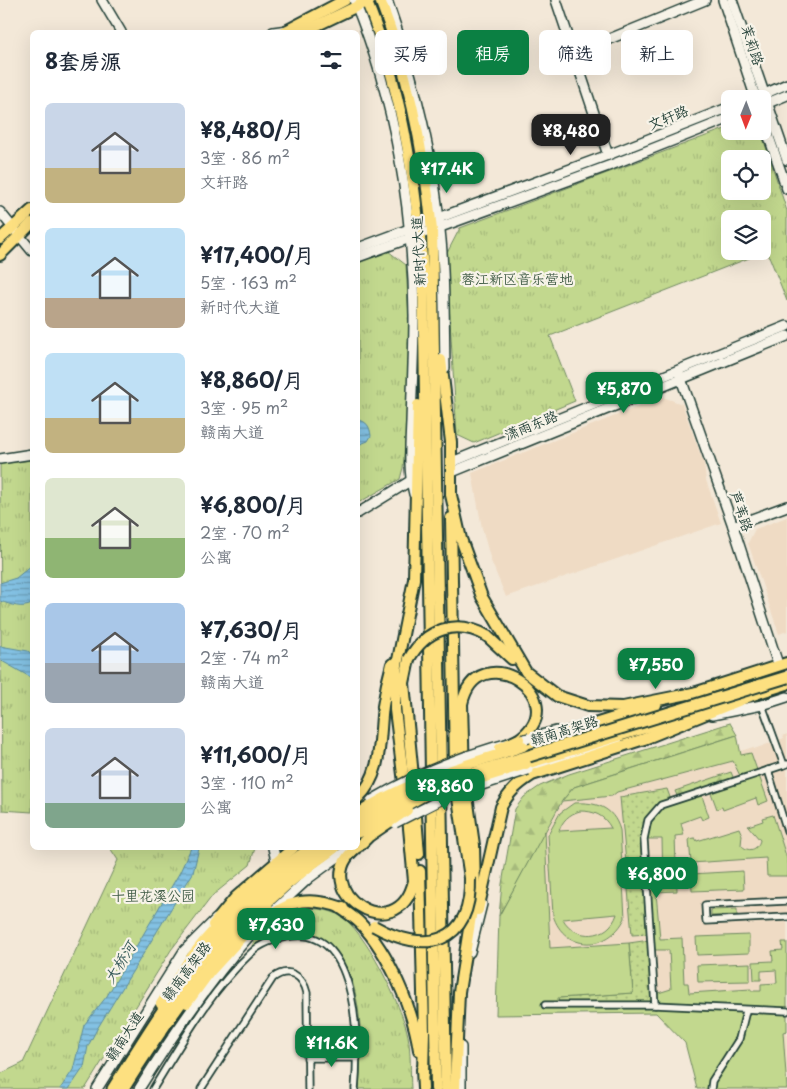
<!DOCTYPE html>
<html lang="zh">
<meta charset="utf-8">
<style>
:root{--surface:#fff;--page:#f2f2f3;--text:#1f2937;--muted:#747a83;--accent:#0b8043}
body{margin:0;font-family:"Playpen Sans","LXGW WenKai TC",sans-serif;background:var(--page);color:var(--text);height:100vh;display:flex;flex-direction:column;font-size:19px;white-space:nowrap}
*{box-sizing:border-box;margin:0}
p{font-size:16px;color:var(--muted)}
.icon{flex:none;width:28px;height:28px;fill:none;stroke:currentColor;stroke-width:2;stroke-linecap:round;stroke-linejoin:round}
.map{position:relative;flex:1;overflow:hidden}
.sheet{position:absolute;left:30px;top:30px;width:330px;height:820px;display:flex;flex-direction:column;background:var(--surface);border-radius:8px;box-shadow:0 5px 20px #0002}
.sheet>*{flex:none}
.hud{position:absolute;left:375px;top:30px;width:336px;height:45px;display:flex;gap:10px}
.needle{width:32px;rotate:181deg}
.buttons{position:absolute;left:721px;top:90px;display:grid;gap:10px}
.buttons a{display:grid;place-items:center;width:50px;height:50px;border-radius:8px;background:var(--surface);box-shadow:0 5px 20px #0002;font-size:25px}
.price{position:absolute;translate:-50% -42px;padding:0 11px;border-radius:10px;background:var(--accent);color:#fff;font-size:16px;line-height:32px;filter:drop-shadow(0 1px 2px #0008)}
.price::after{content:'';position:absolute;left:50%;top:30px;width:15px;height:11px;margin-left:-8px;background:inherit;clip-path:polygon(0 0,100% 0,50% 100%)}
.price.current{background:#222;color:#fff}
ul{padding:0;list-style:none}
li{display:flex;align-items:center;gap:15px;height:125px;padding:0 15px}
li span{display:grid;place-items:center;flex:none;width:140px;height:100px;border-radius:8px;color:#555}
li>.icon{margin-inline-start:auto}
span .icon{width:60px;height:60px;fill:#fffc;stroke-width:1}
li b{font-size:21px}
h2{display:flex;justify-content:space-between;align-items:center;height:60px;padding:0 15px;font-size:21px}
.tag{padding:0 18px;border-radius:8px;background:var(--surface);box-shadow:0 5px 20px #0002;font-size:18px;line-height:45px}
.tag.current{background:var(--accent);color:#fff}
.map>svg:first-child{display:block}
.built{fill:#efdbc4}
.grass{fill:url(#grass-dots);stroke:#708a61}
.forest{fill:url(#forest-firs);stroke:#708a61}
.park{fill:url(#park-tufts);stroke:#708a61;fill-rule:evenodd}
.garden{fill:#c2d88e;stroke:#708a61;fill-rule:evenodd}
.water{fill:url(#water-rules);stroke:#5b8c9d}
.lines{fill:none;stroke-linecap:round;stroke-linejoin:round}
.street-casing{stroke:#1f3d34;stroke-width:9}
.secondary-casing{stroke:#1f3d34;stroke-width:12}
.primary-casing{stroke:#1f3d34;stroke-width:14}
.highway-casing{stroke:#1f3d34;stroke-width:15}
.street{stroke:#f7f3e8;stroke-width:5.5}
.secondary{stroke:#f7f3e8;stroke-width:9}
.primary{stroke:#fde080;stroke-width:10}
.highway{stroke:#fde080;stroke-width:11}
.secondary-bridge-casing{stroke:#1f3d34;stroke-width:12;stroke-linecap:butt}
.primary-bridge-casing{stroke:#1f3d34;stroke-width:14;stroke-linecap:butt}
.highway-bridge-casing{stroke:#1f3d34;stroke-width:15;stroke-linecap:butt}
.secondary-bridge{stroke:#f7f3e8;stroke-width:9}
.primary-bridge{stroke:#fde080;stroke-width:10}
.highway-bridge{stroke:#fde080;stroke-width:11}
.labels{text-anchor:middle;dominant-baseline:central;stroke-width:4.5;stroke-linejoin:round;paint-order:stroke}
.street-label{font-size:14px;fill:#1f3d34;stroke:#f7f3e8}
.park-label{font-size:14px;fill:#405c46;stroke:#f7f3e8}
.water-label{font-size:15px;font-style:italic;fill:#335757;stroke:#f7f3e8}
</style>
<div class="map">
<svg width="787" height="1089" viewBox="0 0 787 1089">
<defs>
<pattern id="grass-dots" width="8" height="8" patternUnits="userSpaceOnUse" patternTransform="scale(1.25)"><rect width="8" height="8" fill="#c2d88e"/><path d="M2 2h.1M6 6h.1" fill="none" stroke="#a6ba7b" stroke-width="1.8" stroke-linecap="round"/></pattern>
<pattern id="forest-firs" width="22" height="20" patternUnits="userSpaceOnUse" patternTransform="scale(1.25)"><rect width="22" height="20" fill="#c2d88e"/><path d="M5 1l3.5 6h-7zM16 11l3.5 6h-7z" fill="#a6ba7b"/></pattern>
<pattern id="park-tufts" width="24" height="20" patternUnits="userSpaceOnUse" patternTransform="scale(1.25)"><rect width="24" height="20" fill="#c2d88e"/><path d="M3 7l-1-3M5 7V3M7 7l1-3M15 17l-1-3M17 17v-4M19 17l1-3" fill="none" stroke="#a6ba7b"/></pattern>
<pattern id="water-rules" width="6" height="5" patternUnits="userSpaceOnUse" patternTransform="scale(1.25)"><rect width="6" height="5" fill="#83c1e3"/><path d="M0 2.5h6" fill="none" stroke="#6b9eb9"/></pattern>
</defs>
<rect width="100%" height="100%" fill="#f3e8d8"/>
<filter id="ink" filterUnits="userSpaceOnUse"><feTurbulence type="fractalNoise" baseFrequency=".02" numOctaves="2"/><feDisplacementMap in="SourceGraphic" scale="10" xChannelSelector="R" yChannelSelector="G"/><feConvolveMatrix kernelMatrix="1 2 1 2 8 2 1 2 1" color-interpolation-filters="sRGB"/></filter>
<g filter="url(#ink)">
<!-- built -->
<g class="built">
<polygon points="663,397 682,404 704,464 706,480 721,523 506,597 491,561 482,528 472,473"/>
<polygon points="787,517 787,631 779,634 748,543 755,529"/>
<polygon points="787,734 787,1089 697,1089 685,1043 656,1013 496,1015 499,916 562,801 574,787 737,735 741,751 753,747 754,749 784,738 783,736"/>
</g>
<!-- grass -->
<g class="grass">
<polygon points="667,789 671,800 645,830 650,934 632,935 627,878 631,878 631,863 626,863 620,797"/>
<polygon points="650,940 655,1005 558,1005 558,998 633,993 629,943"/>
</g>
<!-- forest -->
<g class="forest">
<polygon points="730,723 737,735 574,787 562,801 499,916 502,884 515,809 524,797 540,786 569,774"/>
<polygon points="731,772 735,782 678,798 675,791"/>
</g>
<!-- park -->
<g class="park">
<path d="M730 127V131L761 132 787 211V301L767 251 550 336 575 401 474 443 457 435 446 255 460 228ZM730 159H762V191H730ZM730 219H762V251H730Z"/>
<polygon points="388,251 406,265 412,370 403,468 400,479 358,503 358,262"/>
<polygon points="32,460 32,812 2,810 0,464"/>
<polygon points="110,848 255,848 250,865 213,895 171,950 85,1089 0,1089 0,1074 23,1063 118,860"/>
<path d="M305 908C317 909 328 909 339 915 365 929 402 1006 408 1036 411 1053 410 1072 411 1089H359C362 1052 363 1006 348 970 345 964 339 958 335 952 330 946 322 937 314 935 293 928 270 939 251 948 260 926 284 914 305 908Z"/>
</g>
<!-- garden -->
<g class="garden">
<polygon points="737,735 741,755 751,753 768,801 758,805 756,798 723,810 722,807 717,809 710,790 742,780 733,761 617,792 612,796 562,801 574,787"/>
<polygon points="701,793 709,817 702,820 700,816 681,823 684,835 675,836 677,891 656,892 660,939 682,938 684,983 688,983 689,993 751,989 751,991 761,991 761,984 777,983 776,970 761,971 761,980 754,980 753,962 773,961 772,951 783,950 782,942 787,942 787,1031 783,1032 787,1089 697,1089 685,1043 656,1013 496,1015 499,916 545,831 550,948 629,943 633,993 558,998 558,1005 655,1005 655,994 671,989 669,950 651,950 646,881 663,881 662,839 644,839 645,830 661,805"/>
<path d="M574 803C595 802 613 806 620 830L625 918C609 952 564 952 553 915L548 835 560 813ZM580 811C594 811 604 815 611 828L559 831C562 821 569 814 580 811ZM617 914C609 940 575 941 563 919Z"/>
<path d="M773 815 787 859V876H767L766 858 691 863 689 839 695 838 697 841 739 828 742 835 741 845C748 853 758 850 760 840L748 826 763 821 762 818Z"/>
<polygon points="743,871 744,889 692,891 691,874"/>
<polygon points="737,909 737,915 711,916 711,910"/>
<polygon points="749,935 749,953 697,955 696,937"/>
<polygon points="750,963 750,981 698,982 697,965"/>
</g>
<!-- water -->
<g class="water">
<path d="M358 420C367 421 370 427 371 436L368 441 358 445Z"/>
<path d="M32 565V604C21 609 12 605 0 601V583L16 578Z"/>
<polygon points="0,646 28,651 32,654 32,678 0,660"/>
<polygon points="191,848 199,848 193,873 97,1029 88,1046 84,1067 69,1089 60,1089 73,1070 84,1025 107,996 180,872"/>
</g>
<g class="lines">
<defs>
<g id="street">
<polyline points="762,705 784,765"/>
<polyline points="787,764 661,805 648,820 644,839 655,1005 787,1011"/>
<polyline points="768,770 787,831"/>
<polyline points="787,901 705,905 706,921 787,917"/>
<polyline points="545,1005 655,1005"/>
<polyline points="307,1058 357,1058"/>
<path d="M153 1089C182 1042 210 991 251 953 261 943 278 938 292 936 360 927 359 1047 355 1089"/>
<path d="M201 1089 273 978C289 966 303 976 307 993L308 1089"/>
<polyline points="711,1089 712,1081 739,1039 746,1011"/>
</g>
<g id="secondary">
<polyline points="102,0 121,32"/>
<path d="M354 0C395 98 413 210 414 316 414 351 412 387 411 422 410 446 408 471 414 494"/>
<path d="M387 0C414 77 434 158 441 240 445 282 444 326 445 368"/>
<polyline points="556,0 608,155"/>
<polyline points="723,0 756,99"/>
<polyline points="732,0 787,160"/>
<polyline points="273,32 288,30"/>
<polyline points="575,53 705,0"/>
<polyline points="762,95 787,84"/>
<polyline points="763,105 787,95"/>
<polyline points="762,117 787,189"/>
<polyline points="0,212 32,251"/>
<polyline points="358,248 608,155 730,107"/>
<polyline points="358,257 611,165 730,118"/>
<polyline points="679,373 733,526 777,661"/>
<polyline points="0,459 32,454"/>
<polyline points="452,462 787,326"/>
<polyline points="452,472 787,336"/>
<polyline points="358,513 415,478"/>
<polyline points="733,526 787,506"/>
<polyline points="712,715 762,705 787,697"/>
<polyline points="529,738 556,731"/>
<polyline points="528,770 618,742"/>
<polyline points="273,848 277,865"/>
<polyline points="271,913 309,878 350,848"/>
<polyline points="470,952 482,904"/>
<polyline points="97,1089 184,951 216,919"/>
<path d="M139 1089C175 1031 213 976 258 926"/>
<polyline points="461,1089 461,1047"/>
</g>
<g id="primary">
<path d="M366 0C401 85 415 178 423 269L436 1089"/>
<path d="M380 0C409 74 424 151 432 230L446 1089"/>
<polyline points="284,32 345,0"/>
<polyline points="303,32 370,0"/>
<polyline points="0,239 32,210"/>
<polyline points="0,255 32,223"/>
<polyline points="441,360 451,442 451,495 461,539 482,597 526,672 557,696 588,706 623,707 698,692"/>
<polyline points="451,518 455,768"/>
<polyline points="487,636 512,659"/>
<polyline points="409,659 404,683 414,787"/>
<polyline points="694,693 787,663"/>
<polyline points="755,694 787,684"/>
<polyline points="523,746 656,705"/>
<polyline points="526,764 698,712"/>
<polyline points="456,785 470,878"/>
<polyline points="405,791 395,710 395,687 397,665 414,579 418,405"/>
<path d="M358 798C383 774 379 738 383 706 385 692 388 678 392 664"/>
<polyline points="415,804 419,854"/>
<path d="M356 848C306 889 397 951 414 881L407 807"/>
<polyline points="420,871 424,1032 423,1075"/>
<path d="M339 907C346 912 354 917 360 923 389 953 413 1009 419 1050"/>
<path d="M478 910 501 807C509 792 518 784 532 775L644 739 760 692"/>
<path d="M263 922C288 899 311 896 343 908"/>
<polyline points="213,925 236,897 293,848"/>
<polyline points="187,1003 209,973 268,908"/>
<path d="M161 1004C171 989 180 973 190 959 222 915 266 879 310 848"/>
<polyline points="422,1069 423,1089"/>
<path d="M455 1089 459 992 475 891 474 845 464 775 462 704C477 634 577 698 519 739"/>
</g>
<g id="highway">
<path d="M113 1089C141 1044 169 998 202 957 236 915 278 881 319 848"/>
<path d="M123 1089C183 994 240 912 334 848"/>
</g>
</defs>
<!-- street casing -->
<use href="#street" class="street-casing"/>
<!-- secondary casing -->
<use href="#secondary" class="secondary-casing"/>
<!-- primary casing -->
<use href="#primary" class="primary-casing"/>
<!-- highway casing -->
<use href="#highway" class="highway-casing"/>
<!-- street -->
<use href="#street" class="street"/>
<!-- secondary -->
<use href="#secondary" class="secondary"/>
<!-- primary -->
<use href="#primary" class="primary"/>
<!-- highway -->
<use href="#highway" class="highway"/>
<defs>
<g id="secondary-bridge">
<path d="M372 800C421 771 474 751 529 738"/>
<polyline points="395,823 448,796 528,770"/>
</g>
<g id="primary-bridge">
<path d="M409 659C426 629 456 618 487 636"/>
<polyline points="500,748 519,739"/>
<polyline points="463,784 526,764"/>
<path d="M358 814C408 780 467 766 523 746"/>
<polyline points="358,847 369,836 407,810"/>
<path d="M374 926C425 955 472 945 470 878"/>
</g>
<g id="highway-bridge">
<polyline points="358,822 398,798 426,786"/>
<polyline points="358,832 422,796 480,771 787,677"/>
</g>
</defs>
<!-- secondary-bridge casing -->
<use href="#secondary-bridge" class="secondary-bridge-casing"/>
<!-- primary-bridge casing -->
<use href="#primary-bridge" class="primary-bridge-casing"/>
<!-- highway-bridge casing -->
<use href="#highway-bridge" class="highway-bridge-casing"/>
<!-- secondary-bridge -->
<use href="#secondary-bridge" class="secondary-bridge"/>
<!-- primary-bridge -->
<use href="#primary-bridge" class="primary-bridge"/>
<!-- highway-bridge -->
<use href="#highway-bridge" class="highway-bridge"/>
</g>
</g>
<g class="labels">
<!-- street labels -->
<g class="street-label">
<text transform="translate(753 45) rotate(72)">茉莉路</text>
<text transform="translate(668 117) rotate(-22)">文轩路</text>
<text transform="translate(418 251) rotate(-93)">新时代大道</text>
<text transform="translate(531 425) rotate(-22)">潇雨东路</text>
<text transform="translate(742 511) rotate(71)">芦苇路</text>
<text transform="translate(564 730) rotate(-17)">赣南高架路</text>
<text transform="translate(186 971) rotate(-53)">赣南高架路</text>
<text transform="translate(124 1036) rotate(-57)">赣南大道</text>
</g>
<!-- park labels -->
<g class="park-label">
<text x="517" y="278">蓉江新区音乐营地</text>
<text x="153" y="895">十里花溪公园</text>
</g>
<!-- water labels -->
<g class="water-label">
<text transform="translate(119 962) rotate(-58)">大桥河</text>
</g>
</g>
</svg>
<div class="buttons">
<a><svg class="needle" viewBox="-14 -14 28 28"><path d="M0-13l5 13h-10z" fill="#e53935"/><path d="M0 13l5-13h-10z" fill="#747a83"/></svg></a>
<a><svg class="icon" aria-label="locate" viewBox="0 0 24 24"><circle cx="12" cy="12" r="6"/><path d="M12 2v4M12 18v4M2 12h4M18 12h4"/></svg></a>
<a><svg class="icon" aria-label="layers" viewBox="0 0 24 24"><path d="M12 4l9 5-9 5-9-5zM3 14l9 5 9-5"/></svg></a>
</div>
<b class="price current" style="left:571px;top:156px">¥8,480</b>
<b class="price" style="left:447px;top:194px">¥17.4K</b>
<b class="price" style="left:624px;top:414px">¥5,870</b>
<b class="price" style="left:656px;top:690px">¥7,550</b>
<b class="price" style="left:445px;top:811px">¥8,860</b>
<b class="price" style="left:657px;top:899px">¥6,800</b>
<b class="price" style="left:276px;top:950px">¥7,630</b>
<b class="price" style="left:332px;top:1068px">¥11.6K</b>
<div class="hud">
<a class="tag">买房</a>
<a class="tag current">租房</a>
<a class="tag">筛选</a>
<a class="tag">新上</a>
</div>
<section class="sheet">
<h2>8套房源<svg class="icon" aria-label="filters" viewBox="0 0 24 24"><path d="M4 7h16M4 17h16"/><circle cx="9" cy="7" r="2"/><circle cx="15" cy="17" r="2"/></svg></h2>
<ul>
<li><span style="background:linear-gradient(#c9d6e8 65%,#c2b280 0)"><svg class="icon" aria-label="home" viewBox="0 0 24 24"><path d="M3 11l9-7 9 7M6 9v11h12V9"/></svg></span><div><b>¥8,480/月</b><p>3室 · 86 m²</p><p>文轩路</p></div></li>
<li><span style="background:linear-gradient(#bfe0f5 70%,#b9a48a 0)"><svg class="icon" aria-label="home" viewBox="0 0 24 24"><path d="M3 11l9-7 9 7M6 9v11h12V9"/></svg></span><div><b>¥17,400/月</b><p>5室 · 163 m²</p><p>新时代大道</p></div></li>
<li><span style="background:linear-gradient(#bfe0f5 65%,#c2b280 0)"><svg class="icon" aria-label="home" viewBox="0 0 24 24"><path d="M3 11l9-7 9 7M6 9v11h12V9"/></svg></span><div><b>¥8,860/月</b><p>3室 · 95 m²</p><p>赣南大道</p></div></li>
<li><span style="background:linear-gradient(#dfe7d0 60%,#8fb573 0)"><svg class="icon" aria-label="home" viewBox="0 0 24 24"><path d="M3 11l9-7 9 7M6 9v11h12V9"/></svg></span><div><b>¥6,800/月</b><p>2室 · 70 m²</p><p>公寓</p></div></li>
<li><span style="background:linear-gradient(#a9c7e8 60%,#9aa5b1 0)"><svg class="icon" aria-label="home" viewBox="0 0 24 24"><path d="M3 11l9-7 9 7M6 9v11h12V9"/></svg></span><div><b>¥7,630/月</b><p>2室 · 74 m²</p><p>赣南大道</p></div></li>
<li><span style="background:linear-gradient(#c9d6e8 75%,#7fa58c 0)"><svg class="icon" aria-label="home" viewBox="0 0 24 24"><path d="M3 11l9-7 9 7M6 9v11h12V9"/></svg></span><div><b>¥11,600/月</b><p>3室 · 110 m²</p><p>公寓</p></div></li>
</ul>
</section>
</div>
